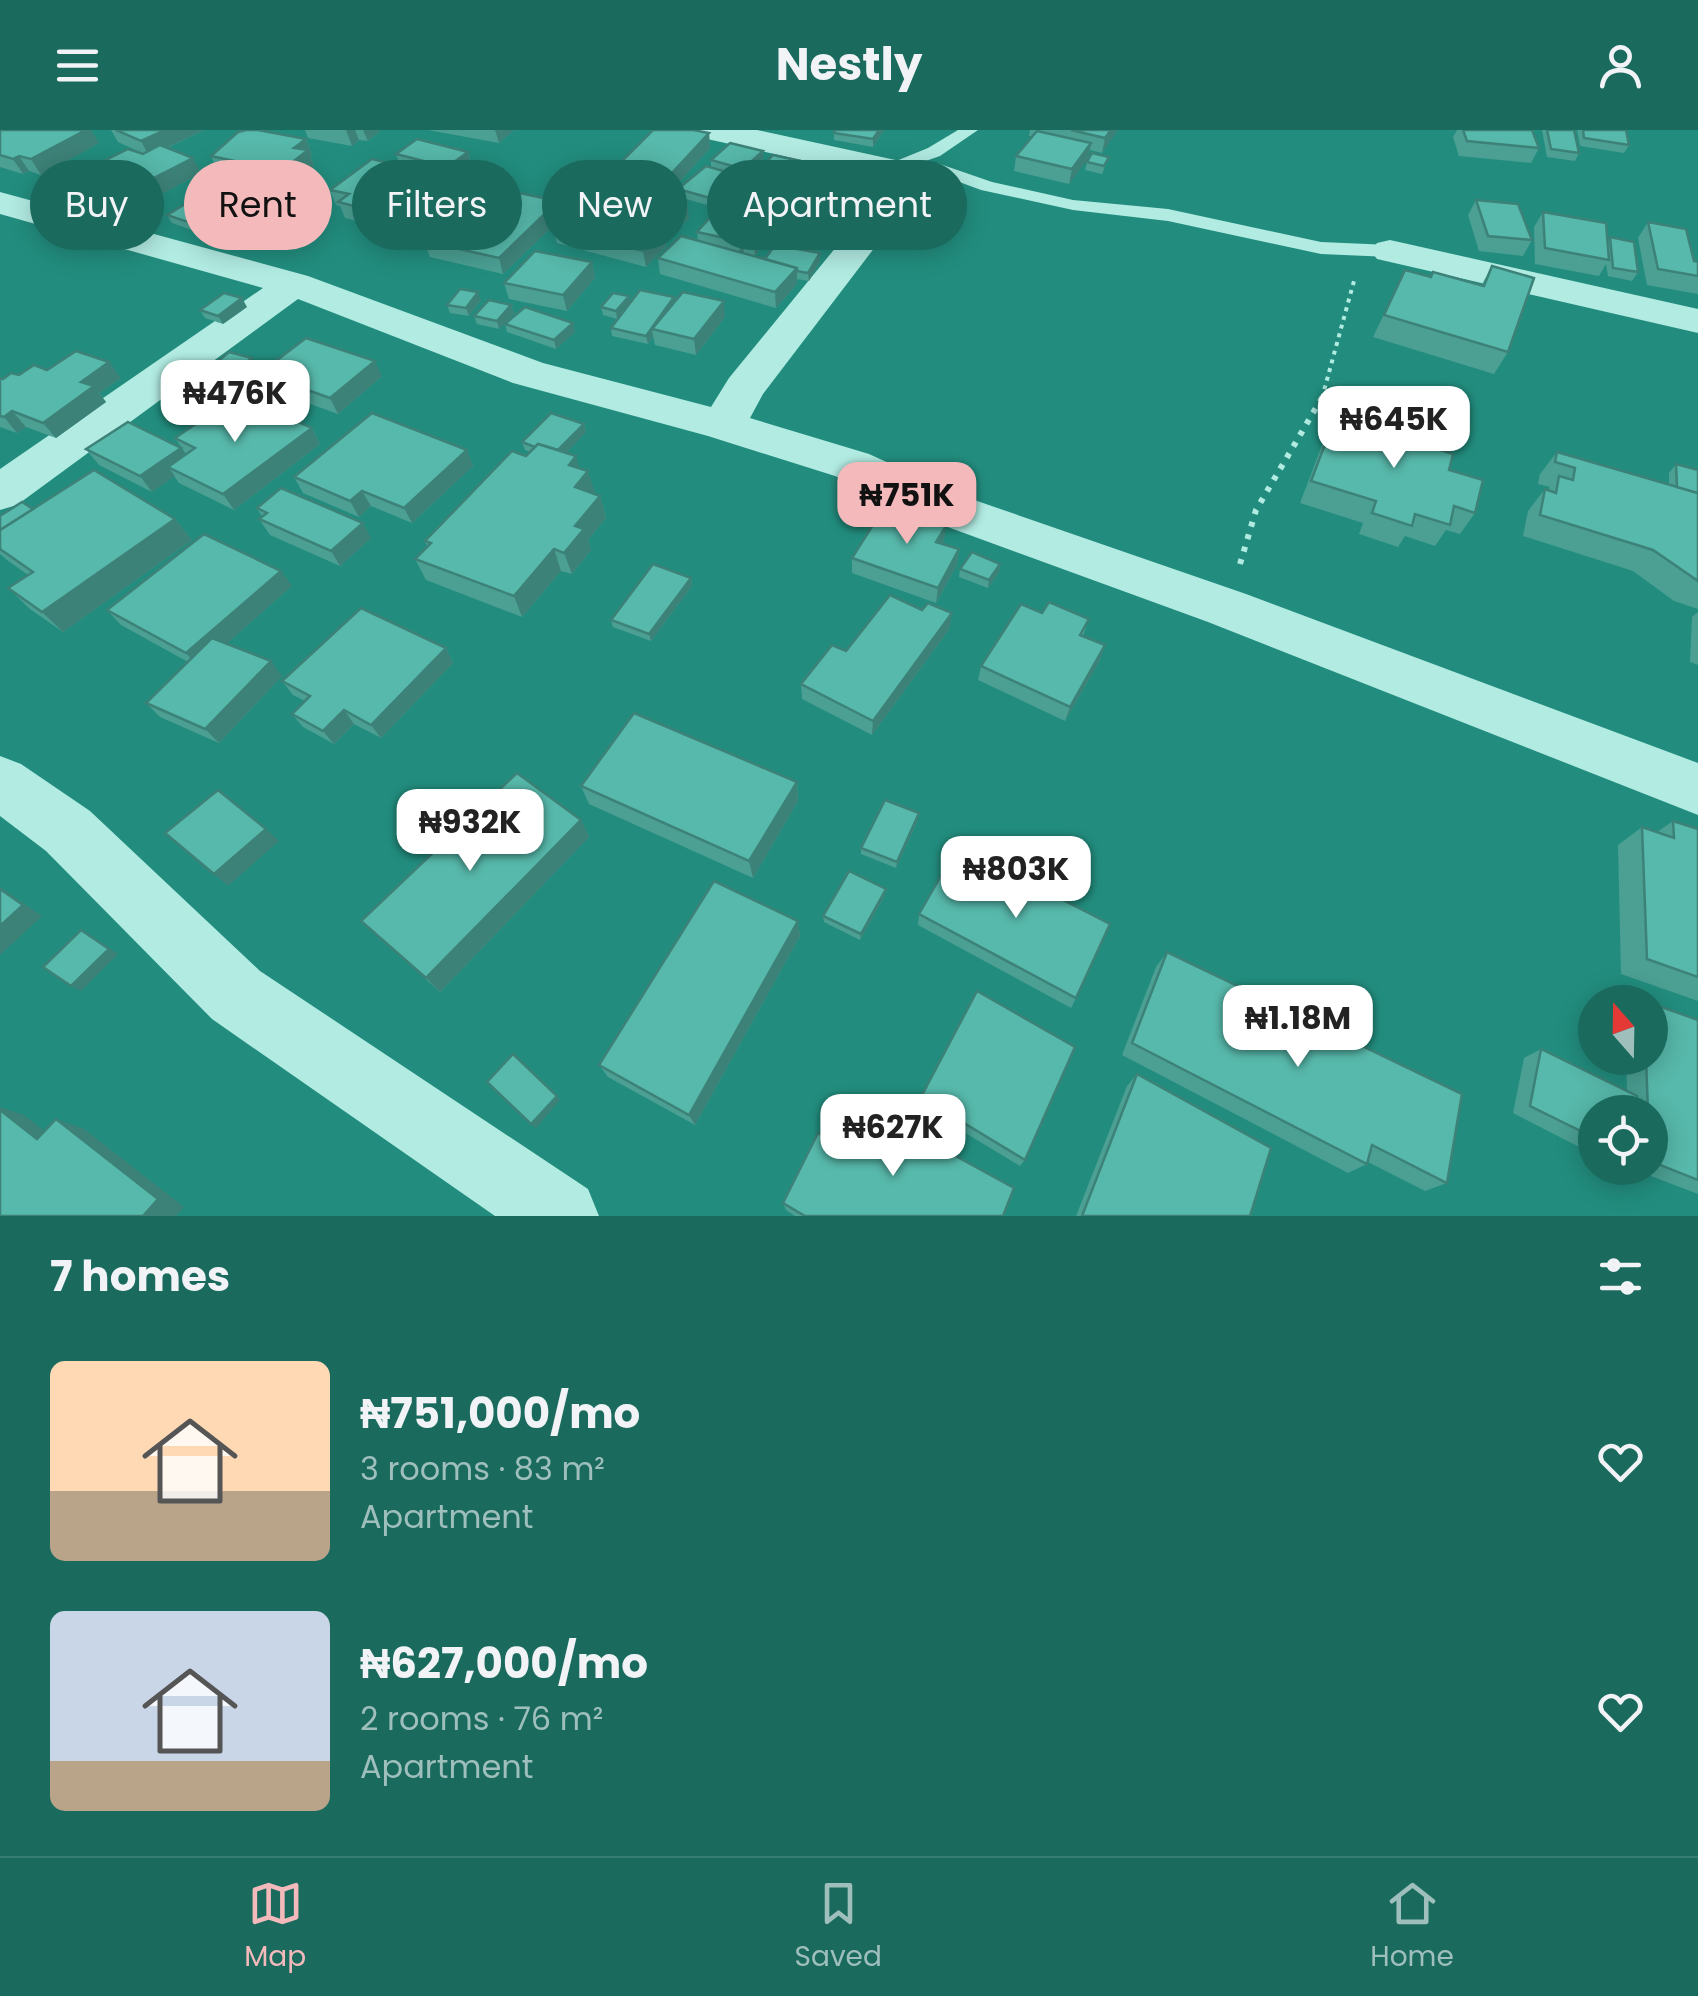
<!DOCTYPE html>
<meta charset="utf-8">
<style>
:root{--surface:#1a6a5e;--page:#277267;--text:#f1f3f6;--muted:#9fbfbc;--line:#387d73;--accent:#f4babb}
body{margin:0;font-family:Poppins,sans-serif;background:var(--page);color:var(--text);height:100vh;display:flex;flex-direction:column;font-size:38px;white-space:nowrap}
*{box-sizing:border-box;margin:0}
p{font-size:32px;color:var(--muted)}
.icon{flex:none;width:55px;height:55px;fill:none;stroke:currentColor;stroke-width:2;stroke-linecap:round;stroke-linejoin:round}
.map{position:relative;height:1086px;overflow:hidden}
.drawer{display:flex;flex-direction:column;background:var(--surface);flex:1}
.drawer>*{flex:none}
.hud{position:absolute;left:30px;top:30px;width:1000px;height:90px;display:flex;gap:20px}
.needle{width:65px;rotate:340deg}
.controls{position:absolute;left:1578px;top:855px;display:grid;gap:20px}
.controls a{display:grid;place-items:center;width:90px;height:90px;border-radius:50%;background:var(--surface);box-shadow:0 5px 25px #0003;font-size:50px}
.price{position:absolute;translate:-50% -85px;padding:0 22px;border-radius:20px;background:#fff;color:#222;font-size:32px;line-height:65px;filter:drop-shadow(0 2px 5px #0008)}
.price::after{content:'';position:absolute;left:50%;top:60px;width:30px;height:22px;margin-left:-15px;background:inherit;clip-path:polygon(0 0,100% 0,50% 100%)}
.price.current{background:var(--accent);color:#111}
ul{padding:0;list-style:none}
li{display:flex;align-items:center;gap:30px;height:250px;padding:0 50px}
li span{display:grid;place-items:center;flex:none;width:280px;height:200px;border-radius:15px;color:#555}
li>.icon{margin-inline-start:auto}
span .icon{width:120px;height:120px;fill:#fffc;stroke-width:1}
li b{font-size:42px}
h2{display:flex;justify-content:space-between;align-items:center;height:120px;padding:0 50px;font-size:42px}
.chip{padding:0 35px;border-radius:45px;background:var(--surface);box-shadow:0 5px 25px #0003;font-size:35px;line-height:90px}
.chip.current{background:var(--accent);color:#111}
header{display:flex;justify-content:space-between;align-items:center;height:130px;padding:0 50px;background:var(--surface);font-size:45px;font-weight:700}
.menu{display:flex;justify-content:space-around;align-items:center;height:140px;border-top:2px solid var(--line);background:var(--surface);font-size:28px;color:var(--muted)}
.menu a{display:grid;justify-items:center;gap:5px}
.menu .current{color:var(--accent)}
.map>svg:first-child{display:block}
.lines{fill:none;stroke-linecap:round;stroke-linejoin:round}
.path-far1{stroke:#b1ebe2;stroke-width:4;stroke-dasharray:4 5;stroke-linecap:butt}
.path{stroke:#b1ebe2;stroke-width:6;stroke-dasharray:5 8;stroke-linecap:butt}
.service{fill:#b1ebe2;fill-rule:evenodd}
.minor{fill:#b1ebe2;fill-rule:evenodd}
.wall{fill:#4b9f93;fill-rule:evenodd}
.shaded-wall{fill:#3d8278}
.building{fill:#57b9ab;stroke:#3d8278;stroke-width:2.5}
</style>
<header><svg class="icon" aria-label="menu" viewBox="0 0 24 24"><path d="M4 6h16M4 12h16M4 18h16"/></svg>Nestly<svg class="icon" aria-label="person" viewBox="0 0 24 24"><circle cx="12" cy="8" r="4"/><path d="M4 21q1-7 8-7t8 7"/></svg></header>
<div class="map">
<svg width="1698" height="1086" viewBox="0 0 1698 1086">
<rect width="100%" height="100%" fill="#228d7e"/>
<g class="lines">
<!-- path-far1 -->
<polyline class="path-far1" points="1322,268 1354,151"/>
<!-- path -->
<polyline class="path" points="1240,434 1256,380 1323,266"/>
<!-- service -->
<polygon class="service" points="958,0 978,0 940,26 920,33 937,33 992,52 1073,70 1168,79 1321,112 1390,115 1400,121 1390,127 1321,124 1168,91 1073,80 981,60 935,43 888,43 879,38 928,18"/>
<!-- minor -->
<g class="minor">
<polygon points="693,0 757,0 900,31 905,38 904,79 763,264 750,288 869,324 957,364 1246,464 1698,633 1698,685 1208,492 923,388 835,346 708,306 513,253 298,169 17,375 0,380 0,339 263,158 0,84 0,62 308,146 543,233 711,277 729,248 868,78 870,45 698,7"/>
<polygon points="1390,110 1698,179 1698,203 1377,129 1371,121 1377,113"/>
<polygon points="0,626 21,634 90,681 260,841 588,1059 599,1086 495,1086 212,889 46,721 0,686"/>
</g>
</g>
<!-- wall -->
<g class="wall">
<polygon points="111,0 204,0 167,18 201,43 135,78 88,59 78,44 144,24 118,12"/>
<polygon points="303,0 381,0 368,11 359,10 352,16 308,8 305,0"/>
<polygon points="428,0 514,0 499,13"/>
<polygon points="884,0 873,17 834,10 834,3"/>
<polygon points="1030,0 1117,0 1102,23 1090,20 1069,54 1014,41 1016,26 1032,6 1029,6"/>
<polygon points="1457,0 1532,0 1539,18 1531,33 1459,26 1453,7"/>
<polygon points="1542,0 1574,0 1579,23 1575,31 1547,27"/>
<polygon points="1577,0 1626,0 1629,15 1624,23 1580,16"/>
<polygon points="0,1 99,13 41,45 29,41 23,44 0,37"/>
<polygon points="709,3 710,18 672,60 622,50 619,34"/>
<polygon points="306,9 312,25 310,26 314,36 288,56 218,42 211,26"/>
<polygon points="468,22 470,30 450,45 399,32 396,24"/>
<polygon points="1109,27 1102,44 1085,40 1087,32"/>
<polygon points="763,29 744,47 737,45 737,53 711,76 679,67 678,59 711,38 711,30"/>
<polygon points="437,45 442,61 402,92 390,89 380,97 345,88 340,76 336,75 330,60"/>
<path d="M749 51 859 59 837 87 824 83V96L807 117 794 115 791 118 820 131 809 151 797 149V154L776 178 660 144 658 128 698 111 697 102 750 64ZM761 117 771 120 765 129 744 123 755 126Z"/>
<polygon points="474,69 562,87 503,144 430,127 424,111 442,96 419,91 416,82"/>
<polygon points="590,69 689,88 671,105 664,104 666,116 646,137 557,113 553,98 593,83"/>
<polygon points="1476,70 1532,110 1523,126 1479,121 1468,85"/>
<polygon points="1543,82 1607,111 1610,107 1638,142 1632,151 1608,146 1606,134 1599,146 1535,134 1534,97"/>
<polygon points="167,85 231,88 235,96 215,108 172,93"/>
<polygon points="1648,92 1694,131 1698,146 1698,164 1647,155 1638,108"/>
<polygon points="226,102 260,106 244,115 231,110"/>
<polygon points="592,132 595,148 567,181 509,169 504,153"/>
<polygon points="1492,136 1508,222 1494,244 1373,207 1405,140 1430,147 1481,156"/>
<polygon points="481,170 469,186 450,183 447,175"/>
<polygon points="675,171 725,187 696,225 655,215 653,206 648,214 612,206 611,198 617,189 603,185 601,177 630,173"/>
<polygon points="511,175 514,183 499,199 477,194 474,186"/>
<polygon points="247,177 223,194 205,188 200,180"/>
<polygon points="573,193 575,202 556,219 507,202 505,194"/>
<polygon points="252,228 257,237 239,250 217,244 212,236"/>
<polygon points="47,240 121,248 99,263 106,272 56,308 26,297 17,303 0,297 0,248 3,249"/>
<polygon points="260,243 382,246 338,284 269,259"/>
<polygon points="1338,280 1449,340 1475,383 1460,404 1446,400 1435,416 1405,406 1398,417 1359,404 1363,393 1300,373 1327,302"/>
<polygon points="229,286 312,298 320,314 234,380 179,353 174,346 152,362 99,335 86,319 186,324 175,308"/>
<polygon points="584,294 586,302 566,323 579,338 588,341 594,364 600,366 606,388 588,410 591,420 572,444 561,441 522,487 426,450 415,429 427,416 425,411 526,326 530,322 525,320 522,312"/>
<polygon points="467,320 473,336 412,393 371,376 359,387 303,363 294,347"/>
<polygon points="1557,322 1669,354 1669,343 1676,334 1698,340 1698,479 1674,471 1633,441 1523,406 1528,381 1545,359 1548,360 1550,357 1538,354 1540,344"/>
<polygon points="257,378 371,408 340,436 270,405 259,389 262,387"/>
<polygon points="33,379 175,389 192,410 63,502 30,479 8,458 28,445 7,430 0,424 0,386"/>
<polygon points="946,396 942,414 959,419 957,435 936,473 852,443 852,428"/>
<polygon points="1000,434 999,442 988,458 959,447 960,439"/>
<polygon points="691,448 692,456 651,511 613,497 611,490"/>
<polygon points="292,456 226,514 282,546 219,613 160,587 146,573 188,532 121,495 107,480"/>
<polygon points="1698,482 1698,535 1690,532 1692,487"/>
<polygon points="1042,483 1089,489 1083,506 1100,530 1065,591 978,550 981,536"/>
<polygon points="950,498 872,605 802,569 801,554 846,521"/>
<polygon points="446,518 453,533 381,608 354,594 334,614 303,597 292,584 305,571 293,565 282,551"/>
<polygon points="797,652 798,671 753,748 589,674 581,656"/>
<polygon points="581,690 589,707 440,862 361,791"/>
<polygon points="918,690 896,738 861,724 861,718"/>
<polygon points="1673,691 1698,699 1698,871 1621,844 1618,715 1642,697 1657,702"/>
<polygon points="886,759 885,765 860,810 824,792 823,786"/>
<polygon points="919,784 1076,868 1071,878 918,795"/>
<polygon points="798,791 800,806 695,995 608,947 599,935"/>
<polygon points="1167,822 1447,1053 1425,1061 1368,1032 1367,1034 1348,1043 1122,925 1156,837"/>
<polygon points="1698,890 1698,1064 1630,1038 1650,1038 1650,982 1595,982 1595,1025 1513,983 1524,928 1541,919 1627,961 1626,928 1650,928"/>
<polygon points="1137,944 1250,1086 1076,1086 1127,956"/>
<polygon points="921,967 1025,1030 1020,1036 919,975"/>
<polygon points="783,1073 1003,1086 795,1086 786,1080"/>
</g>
<!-- shaded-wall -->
<g class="shaded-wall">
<polygon points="86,0 91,0 99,13 41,45 31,29"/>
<polygon points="165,0 204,0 149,26 141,11"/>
<polygon points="346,0 355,0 359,10 352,16"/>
<polygon points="363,0 381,0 368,11"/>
<polygon points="495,0 514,0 499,13"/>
<polygon points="879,0 884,0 873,17 873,9"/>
<polygon points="1111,0 1117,0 1116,3 1102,23 1105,8"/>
<polygon points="709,3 710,18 672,60 670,45"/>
<polygon points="306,9 312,25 310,26 314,36 288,56 281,41 294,18"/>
<polygon points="1091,13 1088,29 1069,54 1072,39"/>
<polygon points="763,21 763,29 744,47 743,39"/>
<polygon points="468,22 470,30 450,45 447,37"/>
<polygon points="19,26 29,41 23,44 13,29"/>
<polygon points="193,28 201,43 135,78 126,62"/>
<polygon points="859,44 859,59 837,87 837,71"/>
<polygon points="437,45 442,61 402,92 396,76"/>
<polygon points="737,45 737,53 711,76 710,68"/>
<polygon points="472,64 475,72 447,97 444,89"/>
<polygon points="558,71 562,87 503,144 499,128"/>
<polygon points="687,72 689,88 671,105 669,90"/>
<polygon points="384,73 390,89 380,97 374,81"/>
<polygon points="823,80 824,96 807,117 806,102"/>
<polygon points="231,88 235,96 215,108 211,100"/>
<polygon points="255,97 260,106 244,115 240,107"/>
<polygon points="793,99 794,115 787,123 786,108"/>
<polygon points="664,101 666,116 646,137 643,121"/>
<polygon points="760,102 761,117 755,126 753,110"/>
<polygon points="742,107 744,123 740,127 739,111"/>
<polygon points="820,123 820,131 809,151 808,143"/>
<polygon points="592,132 595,148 567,181 563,165"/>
<polygon points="797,138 797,154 776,178 775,162"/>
<polygon points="478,162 481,170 469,186 466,178"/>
<polygon points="629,166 631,175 617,189 616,181"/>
<polygon points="674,167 676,175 652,199 653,206 648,214 646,206"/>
<polygon points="242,168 247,177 223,194 218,186"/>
<polygon points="724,171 725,187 696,225 694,209"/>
<polygon points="511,175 514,183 499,199 497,191"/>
<polygon points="573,193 575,202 556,219 554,210"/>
<polygon points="252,228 257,237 239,250 234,242"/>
<polygon points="375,231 382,246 338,284 330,268"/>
<polygon points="109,232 121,248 99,263 106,272 56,308 43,293 81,252"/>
<polygon points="12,281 26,297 17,303 4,287"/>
<polygon points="584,294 586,302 558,332 555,324"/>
<polygon points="312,298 320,314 234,380 223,364"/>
<polygon points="181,318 192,333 168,337 175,346 152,362 140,346"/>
<polygon points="467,320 473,336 412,393 404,378"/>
<polygon points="576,326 582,348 588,341 595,363 581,379 569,335"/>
<polygon points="362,361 371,376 359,387 350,371"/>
<polygon points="600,366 606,388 588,410 591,420 572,444 564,423 575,396"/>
<polygon points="175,389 192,410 63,502 42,482"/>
<polygon points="363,393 371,408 340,436 331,421"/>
<polygon points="946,396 944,411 935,427 936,412"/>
<polygon points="554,419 561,441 522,487 514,466"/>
<polygon points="959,419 957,435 936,473 938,458"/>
<polygon points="1000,434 999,442 988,458 989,450"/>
<polygon points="281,441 292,456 199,538 186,523"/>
<polygon points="691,448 692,456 651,511 649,504"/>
<polygon points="952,483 950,498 872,605 873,591"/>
<polygon points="1105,515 1100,530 1065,591 1070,577"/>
<polygon points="446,518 453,533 381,608 371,595"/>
<polygon points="271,531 282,546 219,613 205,599"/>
<polygon points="344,580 354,594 334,614 323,601"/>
<polygon points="797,652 798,671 753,748 749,731"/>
<polygon points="919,683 918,690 896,738 897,732"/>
<polygon points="581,690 589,707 440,862 426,848"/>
<polygon points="266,699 279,711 228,756 214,744"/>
<polygon points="0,757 42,786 0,825"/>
<polygon points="886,759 885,765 860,810 861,804"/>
<polygon points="798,791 800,806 695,995 689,985"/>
<polygon points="81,800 118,824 81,861 71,856"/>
<polygon points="557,966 560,970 536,998 531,994"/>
<polygon points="0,977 24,985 67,1019 37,1009 0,980"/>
<polygon points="56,989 84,999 184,1077 176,1086 143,1086"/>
</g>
<!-- building -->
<g class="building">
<polygon points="2,0 86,0 31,29 19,26 13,29 0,25 0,1"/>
<polygon points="116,0 165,0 141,11"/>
<polygon points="246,0 258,0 306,9 294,18 308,20 281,41 211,26 238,2"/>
<polygon points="653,0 693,0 709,3 670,45 619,34"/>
<polygon points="835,0 879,0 873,9 834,3"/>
<polygon points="1071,0 1111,0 1105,8"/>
<polygon points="1463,0 1532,0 1539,18 1467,11"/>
<polygon points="1547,0 1574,0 1579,23 1551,19"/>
<polygon points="1583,0 1626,0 1629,15 1584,8"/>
<polygon points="1037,1 1091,13 1072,39 1016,26"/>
<polygon points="417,9 468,22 447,37 396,24"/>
<polygon points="730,13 763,21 743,39 711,30"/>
<polygon points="160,15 193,28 126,62 78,44 128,19 143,24"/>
<polygon points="1092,23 1109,27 1104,36 1087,32"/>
<polygon points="773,25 859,44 837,71 749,51"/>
<polygon points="372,29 437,45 396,76 384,73 374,81 338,72 349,64 330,60"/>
<polygon points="706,36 737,45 710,68 678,59"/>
<polygon points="610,52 687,72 669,90 590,69"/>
<polygon points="445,58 472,64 444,89 416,82"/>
<polygon points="495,58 558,71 499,128 424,111 472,69 481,70"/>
<polygon points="734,61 823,80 806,102 793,99 786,108 760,102 753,110 742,107 739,111 697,102"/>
<polygon points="1476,70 1518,74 1532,110 1488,106"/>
<polygon points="187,73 231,88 211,100 167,85"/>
<polygon points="575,78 664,101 643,121 553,98"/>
<polygon points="1543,82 1606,93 1609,130 1545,118"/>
<polygon points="242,92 255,97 240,107 226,102"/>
<polygon points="1648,92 1686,99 1694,131 1698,132 1698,146 1658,139"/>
<polygon points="681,106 797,138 775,162 658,128"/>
<polygon points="1610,107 1634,112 1638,142 1613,138"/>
<polygon points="775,115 820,123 808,143 797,141 797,138 765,129"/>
<polygon points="535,121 592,132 563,165 504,153"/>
<polygon points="1492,136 1534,148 1508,222 1384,185 1405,140 1431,147 1433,142 1484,156"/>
<polygon points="460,159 478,162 466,178 447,175"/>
<polygon points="640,160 674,167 646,206 611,198"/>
<polygon points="683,162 724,171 694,209 652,199"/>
<polygon points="224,163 242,168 218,186 200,180"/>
<polygon points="613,163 629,166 616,181 601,177"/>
<polygon points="489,170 511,175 497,191 474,186"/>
<polygon points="525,177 573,193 554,210 505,194"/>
<polygon points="306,208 375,231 330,268 260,243"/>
<polygon points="76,221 109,232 81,252 94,256 43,293 12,281 4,287 0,286 0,248 3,249 11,243 19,245 34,235 47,240"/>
<polygon points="229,222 252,228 234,242 212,236"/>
<polygon points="251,271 312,298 223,364 168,337 195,318 175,308 216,280 229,286"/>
<polygon points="1338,280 1427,307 1425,315 1453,324 1449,340 1483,350 1475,383 1454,376 1450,395 1415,384 1412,396 1372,383 1376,371 1311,351"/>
<polygon points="372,283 467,320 404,378 362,361 350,371 294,347"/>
<polygon points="551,283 584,294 558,320 538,314 535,317 522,312"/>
<polygon points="128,292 181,318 140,346 86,319"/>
<polygon points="538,314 576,326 569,335 588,341 575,357 600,366 575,396 584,399 564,423 554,419 514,466 415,429 431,413 425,411 512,321 526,326"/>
<polygon points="1557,322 1698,363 1698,451 1653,420 1540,385 1545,359 1556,363 1559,346 1573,350 1575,338 1555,332"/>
<polygon points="1676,334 1698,340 1698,363 1677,357"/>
<polygon points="94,340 175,389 42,482 8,458 33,442 0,419 0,400"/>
<polygon points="281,358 363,393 331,421 259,389 267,383 257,378"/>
<polygon points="22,372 33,379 0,400 0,386"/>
<polygon points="885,376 946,396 936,412 959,419 938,458 852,428"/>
<polygon points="204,404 281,441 186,523 107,480"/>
<polygon points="972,422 1000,434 989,450 960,439"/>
<polygon points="653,434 691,448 649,504 611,490"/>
<polygon points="890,465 922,480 928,473 952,483 873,591 801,554 832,515 846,521"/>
<polygon points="1049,472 1089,489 1080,505 1105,515 1070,577 981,536 1021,474 1042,483"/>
<polygon points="361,478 446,518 371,595 344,580 323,601 292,584 310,566 282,551"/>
<polygon points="212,508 271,531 205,599 146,573"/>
<polygon points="634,583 797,652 749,731 581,656"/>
<polygon points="517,643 581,690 426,848 361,791"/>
<polygon points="218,660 266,699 214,744 165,703"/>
<polygon points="885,670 919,683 897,732 861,718"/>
<polygon points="1673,691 1698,699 1698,847 1647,829 1642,697 1674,708"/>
<polygon points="958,716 1110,794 1076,868 919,784"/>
<polygon points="849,741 886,759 861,804 823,786"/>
<polygon points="714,751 798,791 689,985 599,935"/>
<polygon points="0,759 23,775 0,796"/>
<polygon points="81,800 109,819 71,856 43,837"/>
<polygon points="1167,822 1462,964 1447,1053 1372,1015 1367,1034 1132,913"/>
<polygon points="977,861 1075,917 1025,1030 921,967"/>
<polygon points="1650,873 1698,890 1698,1050 1650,1031 1650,982 1648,982 1646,928 1650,928"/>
<polygon points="1541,919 1637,966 1634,982 1595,982 1595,1008 1530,976"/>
<polygon points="513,924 557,966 531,994 487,952"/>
<polygon points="1137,944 1271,1018 1250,1086 1082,1086"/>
<polygon points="0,980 37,1009 56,989 158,1069 143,1086 0,1086"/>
<polygon points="877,983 1014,1058 1003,1086 805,1086 783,1073 818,1003 857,1025"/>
</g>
</svg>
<div class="controls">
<a><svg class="needle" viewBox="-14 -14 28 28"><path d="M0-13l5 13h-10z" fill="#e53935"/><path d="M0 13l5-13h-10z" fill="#9fbfbc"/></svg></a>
<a><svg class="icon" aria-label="locate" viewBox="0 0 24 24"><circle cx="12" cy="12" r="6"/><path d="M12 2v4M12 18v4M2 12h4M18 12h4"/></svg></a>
</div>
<b class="price" style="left:235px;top:315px">₦476K</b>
<b class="price" style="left:1394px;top:341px">₦645K</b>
<b class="price current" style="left:907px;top:417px">₦751K</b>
<b class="price" style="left:470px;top:744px">₦932K</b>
<b class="price" style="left:1016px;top:791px">₦803K</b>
<b class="price" style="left:1298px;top:940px">₦1.18M</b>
<b class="price" style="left:893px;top:1049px">₦627K</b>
<div class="hud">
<a class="chip">Buy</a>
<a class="chip current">Rent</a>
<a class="chip">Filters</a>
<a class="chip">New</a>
<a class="chip">Apartment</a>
</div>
</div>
<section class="drawer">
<h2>7 homes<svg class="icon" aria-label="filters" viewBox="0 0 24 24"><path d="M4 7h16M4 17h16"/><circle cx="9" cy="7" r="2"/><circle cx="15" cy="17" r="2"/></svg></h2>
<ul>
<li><span style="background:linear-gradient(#ffd9b3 65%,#b9a48a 0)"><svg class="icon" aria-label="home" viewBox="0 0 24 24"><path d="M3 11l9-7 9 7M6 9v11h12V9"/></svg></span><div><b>₦751,000/mo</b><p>3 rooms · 83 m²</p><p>Apartment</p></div><svg class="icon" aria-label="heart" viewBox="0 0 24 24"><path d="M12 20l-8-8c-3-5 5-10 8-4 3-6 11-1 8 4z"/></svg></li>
<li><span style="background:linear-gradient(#c9d6e8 75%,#b9a48a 0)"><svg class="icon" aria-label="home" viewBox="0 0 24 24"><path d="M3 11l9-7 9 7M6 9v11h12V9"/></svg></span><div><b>₦627,000/mo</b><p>2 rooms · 76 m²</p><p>Apartment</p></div><svg class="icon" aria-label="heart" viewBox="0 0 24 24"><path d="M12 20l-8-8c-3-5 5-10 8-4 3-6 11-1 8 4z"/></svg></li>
</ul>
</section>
<nav class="menu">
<a class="current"><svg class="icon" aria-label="map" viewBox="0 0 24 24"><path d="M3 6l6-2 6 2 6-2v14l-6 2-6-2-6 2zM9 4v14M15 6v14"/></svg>Map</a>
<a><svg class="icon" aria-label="saved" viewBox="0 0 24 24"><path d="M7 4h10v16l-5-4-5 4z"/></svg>Saved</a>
<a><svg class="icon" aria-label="home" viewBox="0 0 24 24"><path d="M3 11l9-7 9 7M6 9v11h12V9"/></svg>Home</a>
</nav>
